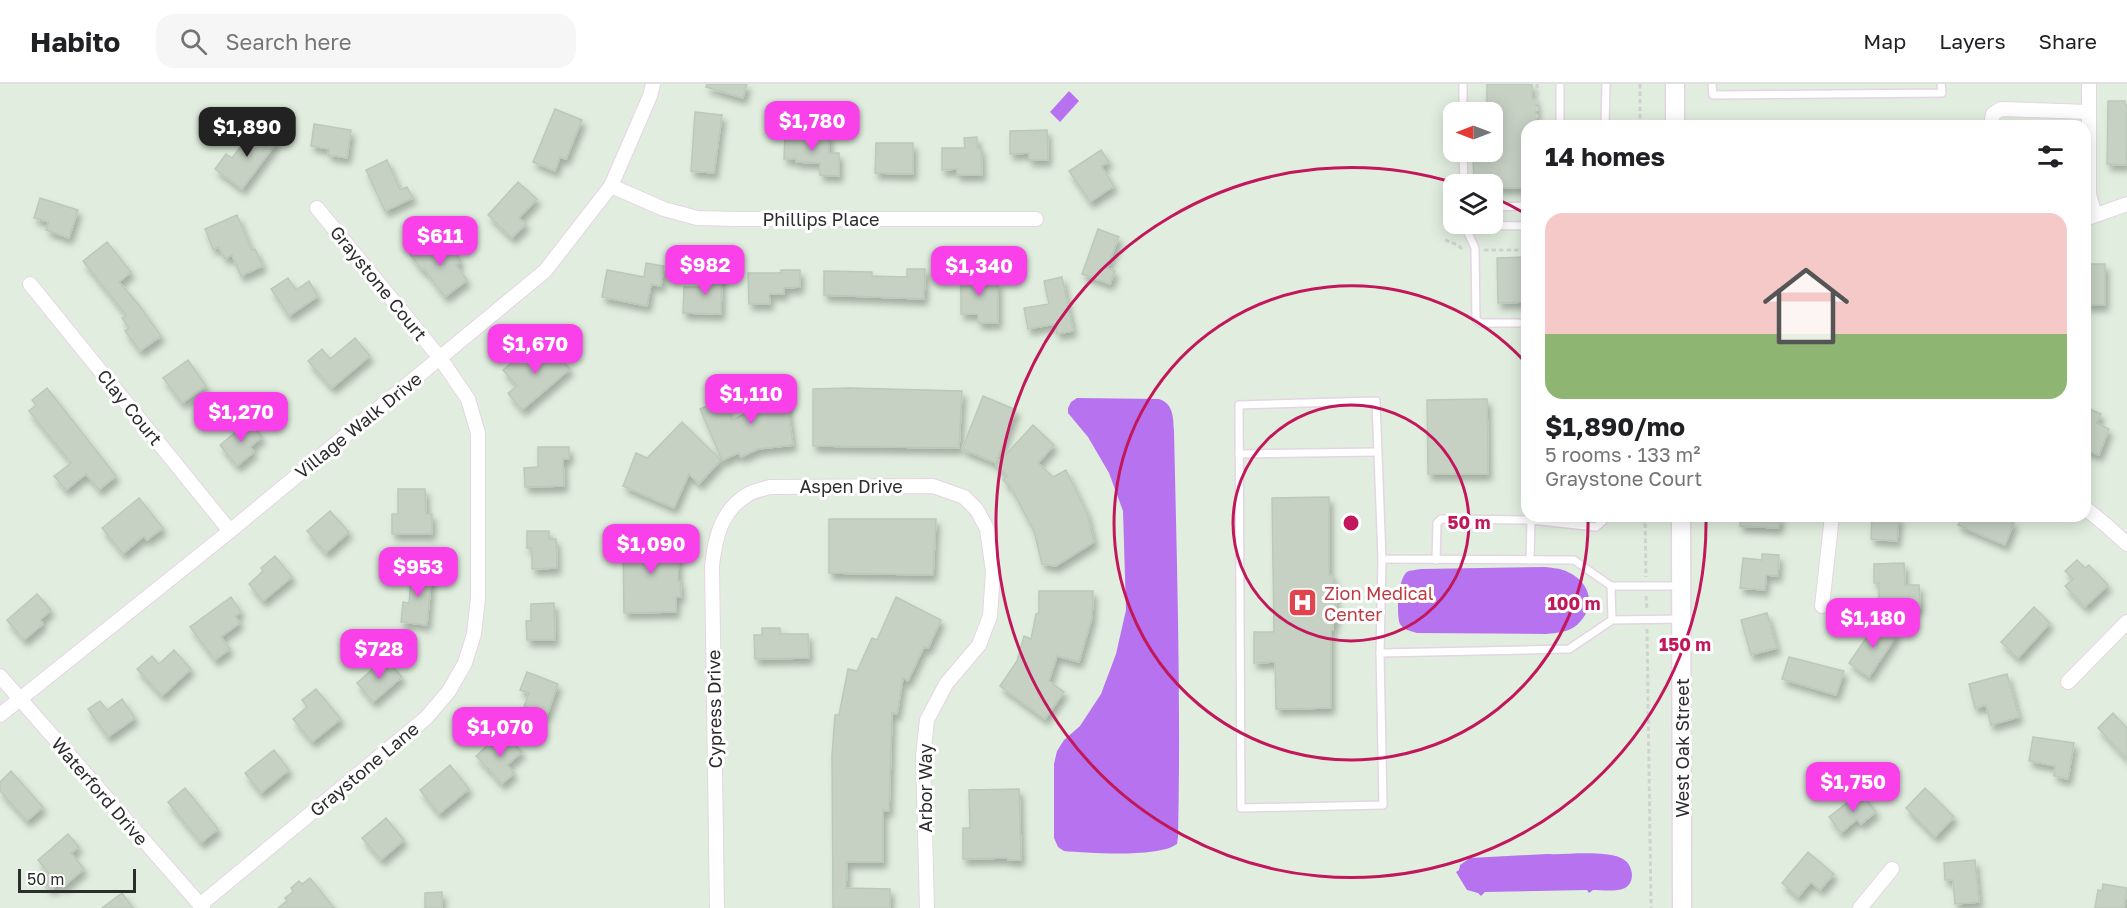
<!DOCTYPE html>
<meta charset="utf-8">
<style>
:root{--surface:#fff;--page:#f6f6f6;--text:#202124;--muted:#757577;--line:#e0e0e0;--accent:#fa40e9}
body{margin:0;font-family:"Golos Text",sans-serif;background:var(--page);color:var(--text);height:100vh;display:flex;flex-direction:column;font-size:22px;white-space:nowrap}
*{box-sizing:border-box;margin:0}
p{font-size:20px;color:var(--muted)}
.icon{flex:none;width:33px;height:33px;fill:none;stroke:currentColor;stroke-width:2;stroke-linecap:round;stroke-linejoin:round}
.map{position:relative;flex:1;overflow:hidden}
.side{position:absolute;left:1521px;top:36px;width:570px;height:402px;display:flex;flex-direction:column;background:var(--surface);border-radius:18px;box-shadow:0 3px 15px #0003}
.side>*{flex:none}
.needle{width:39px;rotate:270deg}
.controls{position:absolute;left:1443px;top:18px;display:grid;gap:12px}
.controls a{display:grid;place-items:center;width:60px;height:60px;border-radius:12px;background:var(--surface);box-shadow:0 3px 15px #0003;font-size:30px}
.scale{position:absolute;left:18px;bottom:15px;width:118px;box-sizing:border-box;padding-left:6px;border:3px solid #2d2d2d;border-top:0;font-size:16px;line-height:21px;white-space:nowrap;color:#2d2d2d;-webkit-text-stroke:4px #fff;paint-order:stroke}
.price{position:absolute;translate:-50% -51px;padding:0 14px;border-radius:12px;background:var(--accent);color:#fff;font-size:20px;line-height:39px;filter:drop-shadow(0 2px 3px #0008)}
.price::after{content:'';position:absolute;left:50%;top:36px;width:18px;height:14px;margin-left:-9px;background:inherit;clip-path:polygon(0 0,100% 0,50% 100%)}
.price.current{background:#222;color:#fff}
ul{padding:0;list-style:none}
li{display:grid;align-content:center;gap:12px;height:318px;padding:0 24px}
li span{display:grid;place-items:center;height:186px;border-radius:18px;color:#555}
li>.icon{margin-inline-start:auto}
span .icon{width:108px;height:108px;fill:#fffc;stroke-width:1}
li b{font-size:26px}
h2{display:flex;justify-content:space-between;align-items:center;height:72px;padding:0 24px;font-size:26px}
header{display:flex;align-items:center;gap:36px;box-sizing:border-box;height:84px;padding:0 30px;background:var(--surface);border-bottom:2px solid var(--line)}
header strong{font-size:28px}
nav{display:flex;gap:33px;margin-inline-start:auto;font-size:21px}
.search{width:420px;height:54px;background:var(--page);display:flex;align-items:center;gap:15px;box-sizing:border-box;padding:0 21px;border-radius:18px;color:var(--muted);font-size:22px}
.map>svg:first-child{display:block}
.water{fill:#b773ef}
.building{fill:#c6d1c4;stroke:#bacab8;stroke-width:1.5;filter:url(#shadow)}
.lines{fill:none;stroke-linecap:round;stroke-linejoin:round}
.lane-casing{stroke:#e5d4e3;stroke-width:10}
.street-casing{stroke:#e5d4e3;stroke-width:16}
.secondary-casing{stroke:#e5d4e3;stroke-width:21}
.path{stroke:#d1d1d1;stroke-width:3;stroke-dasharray:4.5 3;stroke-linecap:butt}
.lane{stroke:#fff;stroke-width:7}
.street{stroke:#fff;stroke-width:14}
.secondary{stroke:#fff;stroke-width:18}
.ring{fill:none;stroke:#c2185b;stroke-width:3}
.labels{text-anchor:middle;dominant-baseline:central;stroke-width:6;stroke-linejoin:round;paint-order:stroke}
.street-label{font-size:18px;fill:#2d2d2d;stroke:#fff}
.health-label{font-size:18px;fill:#be3a42;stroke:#fff;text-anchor:start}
.centre{fill:#c2185b;stroke:#fff;stroke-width:3}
.ring-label{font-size:18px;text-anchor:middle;font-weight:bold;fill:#c2185b;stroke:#fff;stroke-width:6;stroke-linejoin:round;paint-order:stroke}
</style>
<header>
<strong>Habito</strong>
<div class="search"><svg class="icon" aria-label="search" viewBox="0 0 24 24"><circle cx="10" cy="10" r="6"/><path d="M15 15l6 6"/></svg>Search here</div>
<nav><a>Map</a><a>Layers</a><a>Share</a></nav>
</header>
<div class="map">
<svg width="2127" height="824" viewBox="0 0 2127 824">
<defs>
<filter id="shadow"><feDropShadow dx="3.5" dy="6" stdDeviation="3" flood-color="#0004"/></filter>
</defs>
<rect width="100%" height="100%" fill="#e1eedf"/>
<!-- water -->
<g class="water">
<polygon points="1069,7 1079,17 1060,38 1050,28"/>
<path d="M1077 314 1159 315C1174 320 1173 334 1174 347 1177 483 1181 618 1178 753L1177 760C1158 774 1089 769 1064 767L1058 763 1054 754V680L1057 667 1064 656 1080 642 1101 610 1116 570 1126 526 1123 427 1109 389 1088 353 1068 329V324L1071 318Z"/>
<path d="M1545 483C1551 484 1558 484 1563 486 1589 495 1599 521 1577 541 1569 548 1557 549 1546 550L1417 549C1410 547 1404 546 1400 540 1396 531 1398 494 1407 488 1410 486 1417 486 1421 485Z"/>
<path d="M1547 770C1567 771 1602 766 1621 774 1632 778 1637 797 1625 804 1617 808 1602 806 1593 806L1589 809 1587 806 1485 808 1481 812 1478 809 1467 806 1456 788 1459 786 1460 781 1470 774Z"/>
</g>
<!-- building -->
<g class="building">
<polygon points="707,0 747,0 743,14 706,3"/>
<polygon points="1487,0 1532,0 1532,15 1536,15 1536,42 1527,42 1527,104 1492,104 1492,100 1474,100 1473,74 1488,74 1488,68 1492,68 1492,28 1487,28"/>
<polygon points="2108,17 2125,17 2125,21 2127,21 2126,81 2107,80"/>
<polygon points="555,25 582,36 566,75 560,73 555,87 533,78"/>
<polygon points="695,28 722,31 714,89 691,87"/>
<polygon points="314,40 351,46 347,74 328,71 329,65 311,62"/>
<polygon points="256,42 277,58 242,105 215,85 226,70 232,74"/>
<polygon points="1047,46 1048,76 1029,76 1029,69 1010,70 1010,47"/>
<polygon points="785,50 829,51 829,69 839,69 839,92 820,91 820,79 796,78 796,75 784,75"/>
<polygon points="977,53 977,64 981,64 982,91 957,91 957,85 942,86 942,64 965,64 964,54"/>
<polygon points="876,59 913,59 913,90 875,89"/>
<polygon points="1101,66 1109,78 1101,82 1114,102 1090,118 1069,87"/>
<polygon points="387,76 400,106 407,103 413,114 385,127 366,86"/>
<polygon points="518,98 537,115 519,134 526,140 512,154 488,131"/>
<polygon points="40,114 78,126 69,154 46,146 49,138 34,134"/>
<polygon points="237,131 252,166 255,165 263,182 241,192 232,171 225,175 219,163 213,165 205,145"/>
<polygon points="1098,145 1119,153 1107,184 1115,187 1110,200 1082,190"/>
<polygon points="424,157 429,164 437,158 445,169 451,164 461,177 456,181 467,196 445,213 424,185 422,186 409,169"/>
<polygon points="107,158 131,188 119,198 139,221 161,252 140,267 125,247 129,244 122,234 126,231 83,177"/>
<polygon points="1527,173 1527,218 1498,219 1497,174"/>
<polygon points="646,179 664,182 661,202 651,200 647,222 602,213 607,186 644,193"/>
<polygon points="2086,180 2105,180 2105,221 2085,221"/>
<polygon points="907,185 925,185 924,215 824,211 824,187 872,188 872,192 907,193"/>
<polygon points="961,185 980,185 980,198 998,198 998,239 978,239 978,230 961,230"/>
<polygon points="706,186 722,187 721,230 683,229 684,203 705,203"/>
<polygon points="781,186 800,186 800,203 784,204 784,210 769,210 770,220 749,220 748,189 781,189"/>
<polygon points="1062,193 1073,247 1057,250 1055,240 1028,245 1024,224 1049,220 1044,197"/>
<polygon points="288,194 296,206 309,197 318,212 289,232 271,205"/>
<polygon points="355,254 370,272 332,304 308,277 322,265 330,275"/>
<polygon points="542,260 553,273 557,270 570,285 522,326 508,309 517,302 503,286 516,275 519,279"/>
<polygon points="188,276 206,302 182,319 163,294"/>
<polygon points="47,304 116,392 99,406 86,390 66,406 54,392 71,379 29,327 36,321 32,316"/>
<polygon points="785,304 793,361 758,365 741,373 739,369 722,376 700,325 723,315 732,336 755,325 753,308"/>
<polygon points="849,304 962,307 959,364 813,362 813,305"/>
<polygon points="983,312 1016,326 996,379 962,365"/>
<polygon points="1487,315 1488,390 1428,390 1427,316"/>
<polygon points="2085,323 2101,330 2097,339 2109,345 2099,371 2086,366 2085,368"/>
<polygon points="249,337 262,353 250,363 254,368 237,382 220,361"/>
<polygon points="682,338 721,376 699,400 689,390 674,424 623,402 636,369 647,374"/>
<polygon points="1033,341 1054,361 1038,379 1053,393 1066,386 1087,429 1094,458 1056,482 1042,480 1034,447 1011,404 1003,396 1007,392 996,381"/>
<polygon points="538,363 569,363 569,375 563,375 564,402 525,403 524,384 538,383"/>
<polygon points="398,405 425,405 426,430 432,430 432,450 392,450 392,430 398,430"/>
<polygon points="1329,413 1329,491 1333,491 1333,500 1335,500 1336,538 1333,538 1333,546 1331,546 1331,624 1276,625 1275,578 1254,579 1254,548 1274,548 1272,414"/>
<polygon points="139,414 163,444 147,456 144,452 123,470 102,444"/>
<polygon points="330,427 349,448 326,469 307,447"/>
<polygon points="1740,432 1780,432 1779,444 1740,442"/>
<polygon points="1872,432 1899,432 1897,457 1871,455"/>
<polygon points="1962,432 1999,432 2014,439 2005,461 1958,441"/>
<polygon points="829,435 936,435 933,491 829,489"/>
<polygon points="527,447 549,447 549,455 556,455 557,484 532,485 532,464 527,464"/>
<polygon points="623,455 679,455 678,497 680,497 681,513 676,513 676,528 624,529"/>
<polygon points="1762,470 1779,471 1778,492 1766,491 1765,506 1740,504 1743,474 1762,476"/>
<polygon points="275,472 292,493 263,517 249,500 263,487 261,484"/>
<polygon points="2077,476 2085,484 2089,481 2108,501 2085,523 2065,502 2073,495 2065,487"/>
<polygon points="1904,479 1905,501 1919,501 1920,524 1879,525 1879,499 1874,499 1874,480"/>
<polygon points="412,484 432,486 427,541 401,538 403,518 409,519"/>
<polygon points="1039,507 1093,507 1092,534 1079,578 1057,572 1049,597 1064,608 1045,635 1000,602 1017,577 1024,552 1031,555 1036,530 1039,529"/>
<polygon points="37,510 51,526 40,536 43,540 24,556 7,536"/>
<polygon points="231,513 241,528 235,532 240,539 221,553 230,565 215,576 190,543"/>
<polygon points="896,513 941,536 928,564 924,563 908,597 903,594 897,630 892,629 889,727 883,726 883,778 847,778 846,804 890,805 890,824 833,824 832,671 835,631 839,631 848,585 857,587 872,554 877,556"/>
<polygon points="554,519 555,556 527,556 526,537 531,537 531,520"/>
<polygon points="2034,523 2050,539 2018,574 2001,558"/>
<polygon points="1767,529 1777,564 1751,571 1741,536"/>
<polygon points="1878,537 1897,551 1869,593 1849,579"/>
<polygon points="762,544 780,544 780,550 808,550 809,574 755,575 754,551 762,551"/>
<polygon points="174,566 191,585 162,612 137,585 152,572 159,580"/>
<polygon points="1789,573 1844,587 1836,611 1782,595"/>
<polygon points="385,574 402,593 373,618 357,599"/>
<polygon points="527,588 558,600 547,631 524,622 529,609 520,606"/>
<polygon points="2007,590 2019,633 1991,641 1986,621 1975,624 1969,600"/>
<polygon points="316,605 341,635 312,658 293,635 307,623 302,616"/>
<polygon points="122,615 135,634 108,653 88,625 100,617 107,626"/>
<polygon points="2113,629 2127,644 2127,675 2098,644"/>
<polygon points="506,651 522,668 507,681 514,689 502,700 476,672 489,660 492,663"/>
<polygon points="2033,653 2074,659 2068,695 2054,692 2055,682 2029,677"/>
<polygon points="274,666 289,686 261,709 245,689"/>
<polygon points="450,681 469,705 439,730 420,706"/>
<polygon points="11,687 43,723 27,737 0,707 0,698"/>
<polygon points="185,704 218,745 201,759 168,718"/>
<polygon points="1925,704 1954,733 1935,753 1906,724"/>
<polygon points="1019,705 1021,776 1008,776 1008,774 963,775 963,744 970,744 969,706"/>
<polygon points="1861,708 1876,728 1861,740 1857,735 1841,749 1829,733"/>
<polygon points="386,734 404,756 381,776 362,754"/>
<polygon points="68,750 79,763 71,769 84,785 63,803 59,799 51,806 42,795 49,789 38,776"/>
<polygon points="1808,768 1834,790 1820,806 1811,798 1798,813 1782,799"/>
<polygon points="1975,776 1979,818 1955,820 1953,796 1945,796 1944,779"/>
<polygon points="310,794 334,824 278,824 287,817 285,814 293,808 291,804 299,797 302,800"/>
<polygon points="2103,800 2127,804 2124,824 2095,824 2098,806 2102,807"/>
<polygon points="442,808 442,824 425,824 425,809"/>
<polygon points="122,809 133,824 102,824"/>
</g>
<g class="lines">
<defs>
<g id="lane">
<polyline points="1463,0 1463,28"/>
<polyline points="1560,0 1560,42"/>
<polyline points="1712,0 1713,11 1942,9 1941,0"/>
<polyline points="1605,42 1606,0"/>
<polyline points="1463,68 1464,100"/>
<polyline points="1492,123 1527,122"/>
<polyline points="1464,140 1475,164 1476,236 1481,239 1518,239"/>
<polyline points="1464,141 1527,142"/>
<polyline points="1239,370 1377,368"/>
<polyline points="1436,476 1437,439 1441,435 1531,436"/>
<polyline points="1530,476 1531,436 1596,443 1603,437 1603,432"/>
<polyline points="1611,502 1612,536"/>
<polyline points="1679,502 1611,502 1574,476 1382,475 1376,317 1239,321 1241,724 1383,721 1380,569 1569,565 1612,536 1681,535"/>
<polyline points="1380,569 1382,475"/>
</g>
<g id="street">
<polyline points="2089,0 2089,111 2095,131"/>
<polyline points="1991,42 1993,30 2001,25 2089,28"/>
<polyline points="611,102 664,125 697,134 737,135 1036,135"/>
<polyline points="2085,135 2127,120"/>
<polyline points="30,200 230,447"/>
<polyline points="2085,424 2106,441 2127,460"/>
<polyline points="1822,522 1832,432"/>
<polyline points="0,592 203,824"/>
<polyline points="2068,598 2127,538"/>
<polyline points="0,631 230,447 545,187 611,102 650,12 653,0"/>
<polyline points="200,821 426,634 449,607 465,579 474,550 478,514 478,349 468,315 440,274 317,124"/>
<path d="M717 824 712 482C715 454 721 427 747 411 753 407 763 405 770 403L933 402 964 413 977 426 987 445 993 488 990 532 979 561 946 600 927 636 923 672 927 824"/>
<polyline points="1860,824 1892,785"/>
</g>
<g id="secondary">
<polyline points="1675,0 1675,42"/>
<polyline points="1681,432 1682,824"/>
</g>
</defs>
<!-- lane casing -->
<use href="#lane" class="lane-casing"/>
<!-- street casing -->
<use href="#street" class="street-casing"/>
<!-- secondary casing -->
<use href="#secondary" class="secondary-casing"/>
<!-- path -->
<g class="path">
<polyline points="1537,0 1537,42"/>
<polyline points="1640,42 1640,0"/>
<polyline points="1445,156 1458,161 1463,166"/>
<polyline points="1484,166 1527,166"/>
<polyline points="1645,432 1646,493"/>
<polyline points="1646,512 1647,526"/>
<polyline points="1647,545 1651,824"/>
</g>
<!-- lane -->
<use href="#lane" class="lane"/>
<!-- street -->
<use href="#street" class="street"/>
<!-- secondary -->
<use href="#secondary" class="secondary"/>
</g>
<!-- distance rings -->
<g class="ring">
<circle cx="1351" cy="439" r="118"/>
<path d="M1588 433A237 237 0 1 1 1526 279"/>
<path d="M1493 113A355 355 0 0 1 1526 130M1706 433A355 355 0 1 1 1458 100"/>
</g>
<!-- icons -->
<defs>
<symbol id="hospital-square" viewBox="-11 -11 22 22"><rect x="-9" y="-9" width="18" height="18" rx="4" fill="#e0444e" stroke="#fff"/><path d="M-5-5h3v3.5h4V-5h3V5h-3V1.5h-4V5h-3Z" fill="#fff"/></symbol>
</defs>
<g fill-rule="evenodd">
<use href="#hospital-square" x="1286" y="502" width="33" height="33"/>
</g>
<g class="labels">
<!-- street labels -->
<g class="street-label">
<text x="821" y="135">Phillips Place</text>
<text transform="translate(379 199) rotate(51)">Graystone Court</text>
<text transform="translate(130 323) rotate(51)">Clay Court</text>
<text transform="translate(358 341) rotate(-39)">Village Walk Drive</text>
<text x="851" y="402">Aspen Drive</text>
<text transform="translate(714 625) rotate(-91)">Cypress Drive</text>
<text transform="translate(1682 664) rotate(-90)">West Oak Street</text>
<text transform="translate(364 685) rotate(-40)">Graystone Lane</text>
<text transform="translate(925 704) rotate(-90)">Arbor Way</text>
<text transform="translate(100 707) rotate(49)">Waterford Drive</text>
</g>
<!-- health labels -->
<g class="health-label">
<text x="1324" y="509">Zion Medical<tspan x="1324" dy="21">Center</tspan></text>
</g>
</g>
<circle cx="1351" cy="439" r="9" class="centre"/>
<g class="ring-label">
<text x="1469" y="445">50 m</text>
<text x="1574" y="526">100 m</text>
<text x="1685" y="567">150 m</text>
</g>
</svg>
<div class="controls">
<a><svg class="needle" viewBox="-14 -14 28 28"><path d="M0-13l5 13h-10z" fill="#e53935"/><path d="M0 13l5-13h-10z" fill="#757577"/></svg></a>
<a><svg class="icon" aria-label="layers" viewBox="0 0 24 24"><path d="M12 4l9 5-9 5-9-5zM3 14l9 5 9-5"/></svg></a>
</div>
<div class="scale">50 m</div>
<b class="price" style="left:812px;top:68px">$1,780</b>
<b class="price current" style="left:247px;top:74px">$1,890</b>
<b class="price" style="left:440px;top:183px">$611</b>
<b class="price" style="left:705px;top:212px">$982</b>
<b class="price" style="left:979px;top:213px">$1,340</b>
<b class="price" style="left:535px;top:291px">$1,670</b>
<b class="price" style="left:751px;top:341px">$1,110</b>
<b class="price" style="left:241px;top:359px">$1,270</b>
<b class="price" style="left:651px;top:491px">$1,090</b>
<b class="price" style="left:418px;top:514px">$953</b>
<b class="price" style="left:1873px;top:565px">$1,180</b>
<b class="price" style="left:379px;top:596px">$728</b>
<b class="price" style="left:500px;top:674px">$1,070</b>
<b class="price" style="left:1853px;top:729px">$1,750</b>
<section class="side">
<h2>14 homes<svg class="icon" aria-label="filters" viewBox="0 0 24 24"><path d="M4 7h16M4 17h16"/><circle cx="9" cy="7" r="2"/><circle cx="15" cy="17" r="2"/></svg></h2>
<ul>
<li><span style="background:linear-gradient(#f6c9c9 65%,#8fb573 0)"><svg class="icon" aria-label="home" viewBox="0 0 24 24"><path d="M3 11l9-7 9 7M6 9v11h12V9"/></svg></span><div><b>$1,890/mo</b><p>5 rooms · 133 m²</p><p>Graystone Court</p></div></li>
</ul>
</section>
</div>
